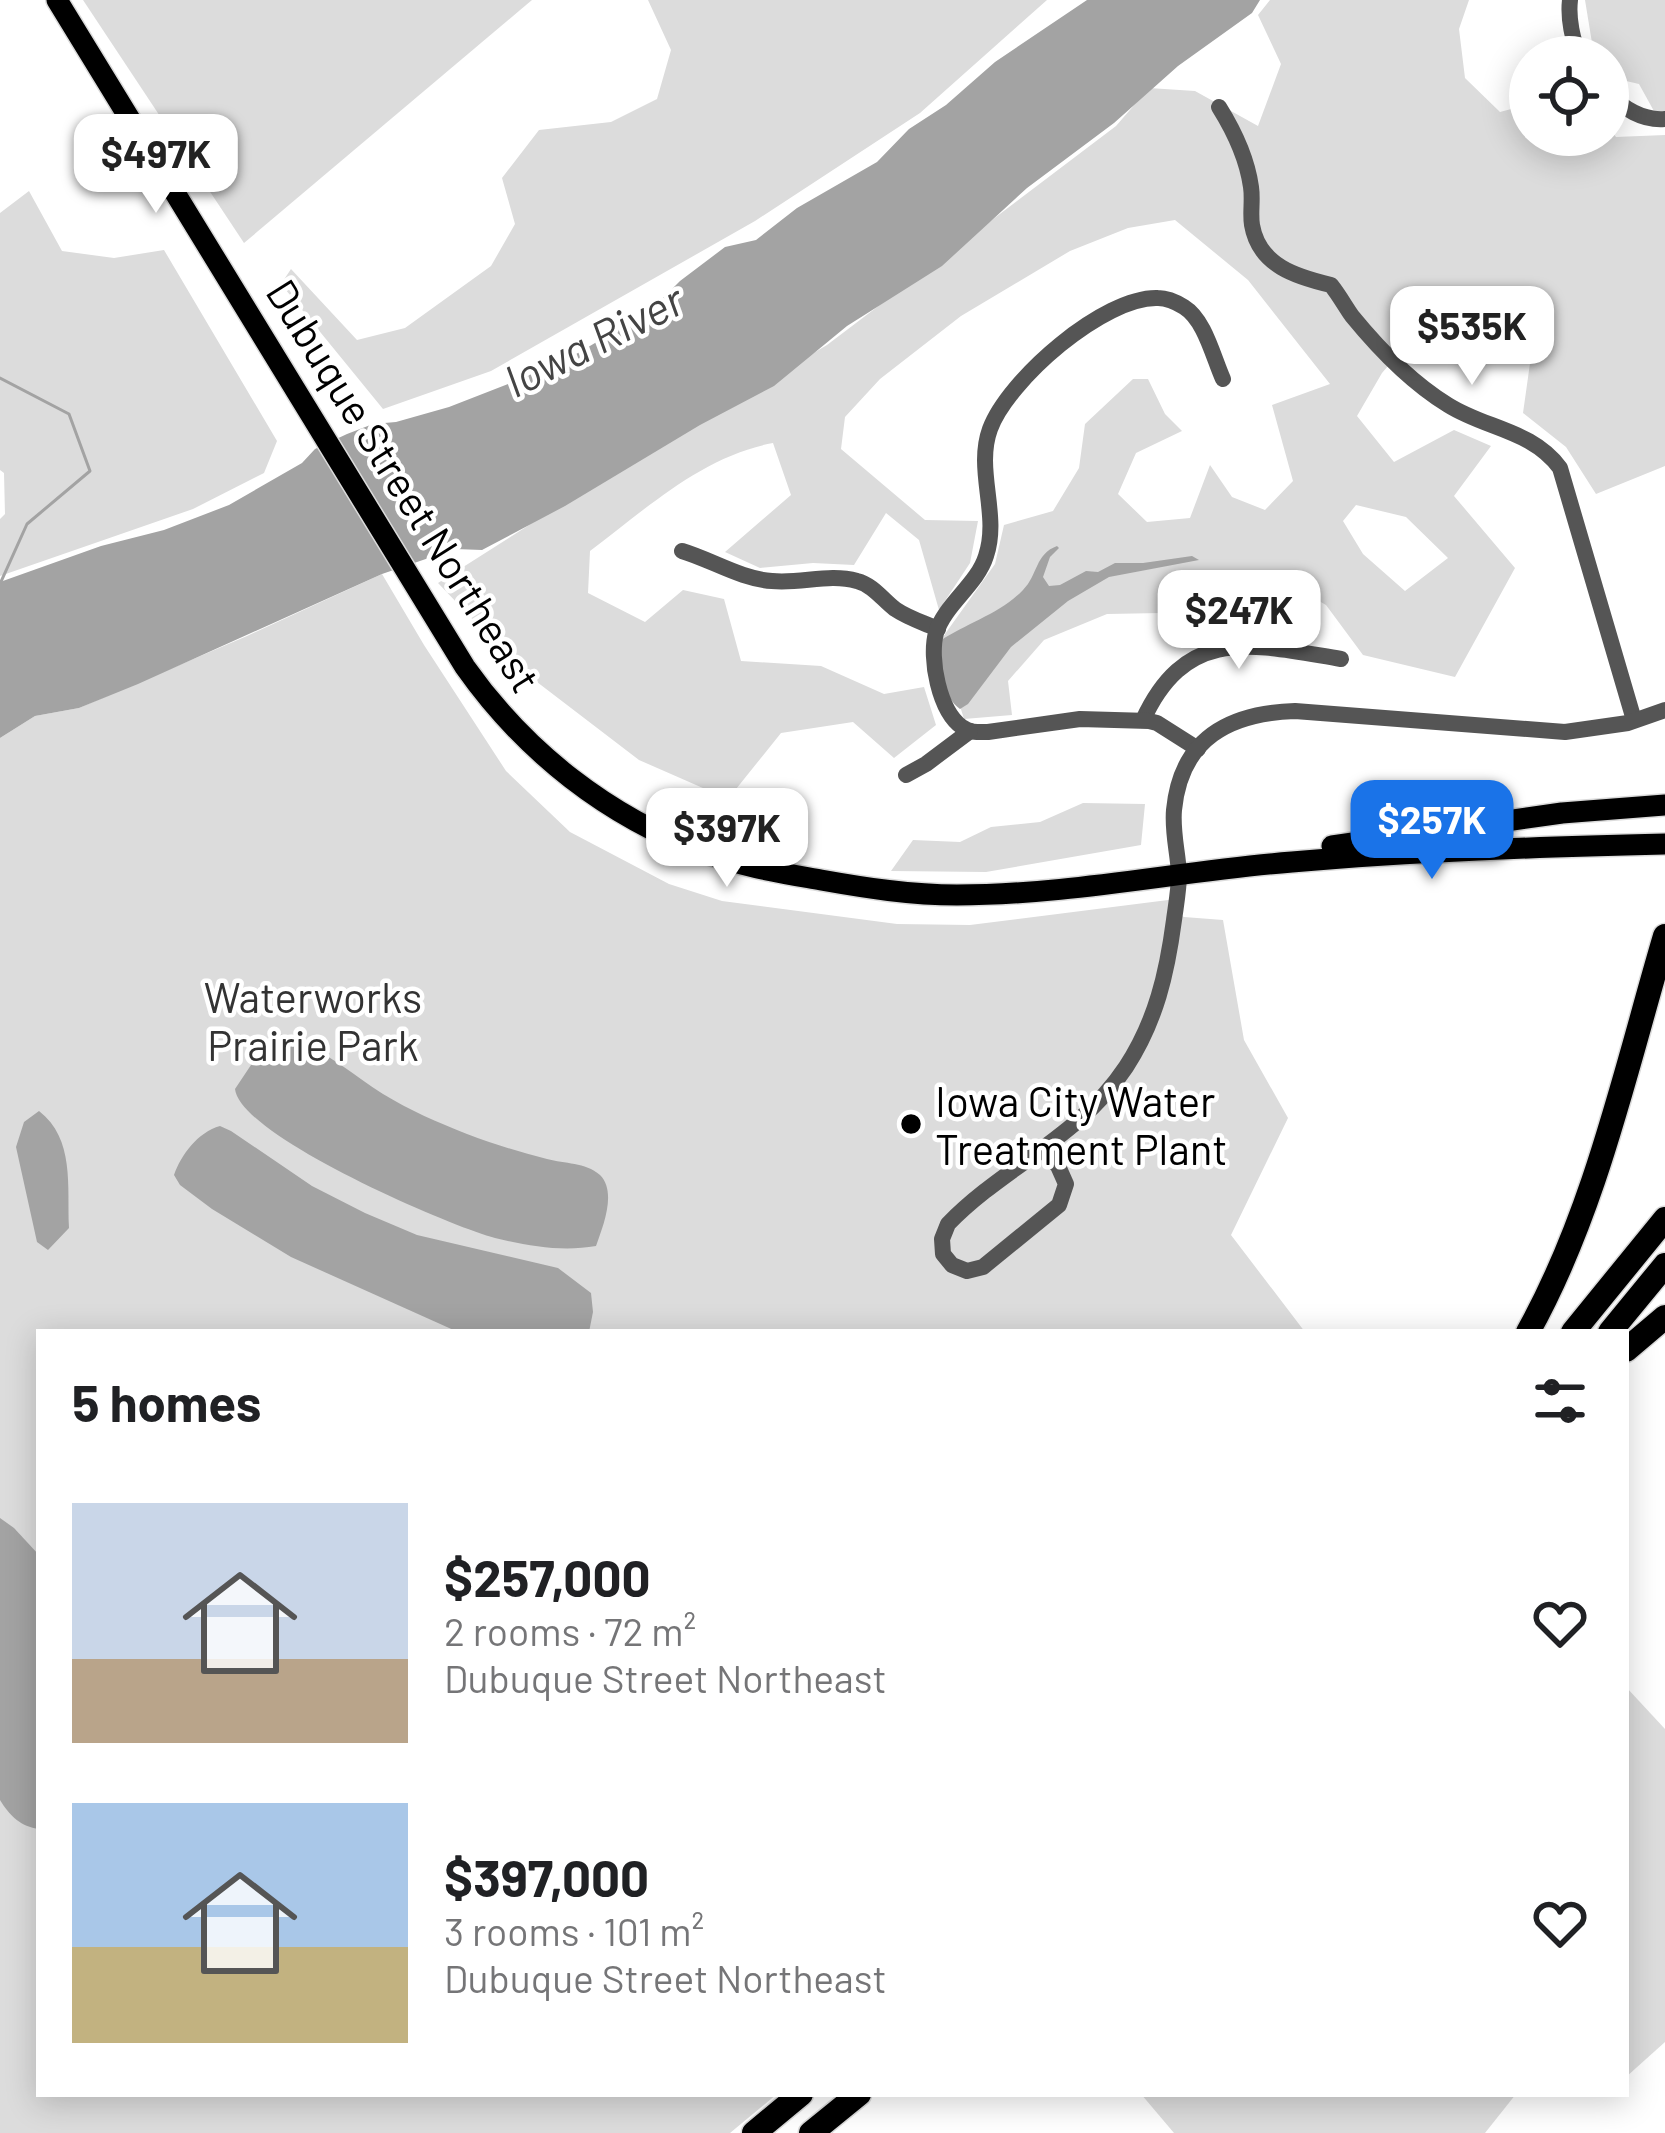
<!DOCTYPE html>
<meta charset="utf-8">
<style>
:root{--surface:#fff;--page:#f6f6f6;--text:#202124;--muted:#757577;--accent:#1a73e8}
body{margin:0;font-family:Barlow,sans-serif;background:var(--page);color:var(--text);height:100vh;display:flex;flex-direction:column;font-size:45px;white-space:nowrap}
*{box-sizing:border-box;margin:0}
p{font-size:39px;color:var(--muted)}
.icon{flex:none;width:66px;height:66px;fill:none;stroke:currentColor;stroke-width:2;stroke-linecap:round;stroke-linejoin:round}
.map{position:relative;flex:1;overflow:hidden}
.drawer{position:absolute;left:36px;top:1329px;width:1593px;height:768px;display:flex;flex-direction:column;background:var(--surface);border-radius:0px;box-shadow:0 6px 30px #0003}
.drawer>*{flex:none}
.fabs{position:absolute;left:1509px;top:36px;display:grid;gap:24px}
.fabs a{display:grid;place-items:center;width:120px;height:120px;border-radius:50%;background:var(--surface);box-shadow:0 6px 30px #0003;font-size:60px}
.price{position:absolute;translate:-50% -102px;padding:0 27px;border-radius:24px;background:#fff;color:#222;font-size:39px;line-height:78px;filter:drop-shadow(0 3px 6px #0008)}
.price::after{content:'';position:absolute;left:50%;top:72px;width:36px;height:27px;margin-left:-18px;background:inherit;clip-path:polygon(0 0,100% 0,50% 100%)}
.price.active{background:var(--accent);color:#fff}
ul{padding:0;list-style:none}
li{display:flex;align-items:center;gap:36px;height:300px;padding:0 36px}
li span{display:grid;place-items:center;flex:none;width:336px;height:240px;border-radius:0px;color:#555}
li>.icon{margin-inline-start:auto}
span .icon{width:144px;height:144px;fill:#fffc;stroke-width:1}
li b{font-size:51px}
h2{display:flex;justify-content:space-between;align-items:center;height:144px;padding:0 36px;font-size:51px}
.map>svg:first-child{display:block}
.green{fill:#dcdcdc;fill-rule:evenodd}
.water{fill:#a3a3a3}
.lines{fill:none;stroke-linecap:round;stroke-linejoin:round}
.stream{stroke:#a3a3a3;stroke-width:3}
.major-casing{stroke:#dbdbdb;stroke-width:24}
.highway-casing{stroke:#dbdbdb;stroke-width:27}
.minor{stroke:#555;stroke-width:16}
.major{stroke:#000;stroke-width:21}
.highway{stroke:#000;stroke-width:24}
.poi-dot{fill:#000;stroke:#fff;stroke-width:4.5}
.labels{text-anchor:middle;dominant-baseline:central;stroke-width:9;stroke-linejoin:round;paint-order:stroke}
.street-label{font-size:42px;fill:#000;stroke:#fff}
.park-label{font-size:42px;fill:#333;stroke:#fff}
.poi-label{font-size:42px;fill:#000;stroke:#fff;text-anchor:start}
.water-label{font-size:45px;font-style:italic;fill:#444;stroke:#fff}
</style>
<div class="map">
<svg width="1665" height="2133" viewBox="0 0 1665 2133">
<rect width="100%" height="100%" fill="#fff"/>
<!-- green -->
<g class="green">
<polygon points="83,0 532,0 244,243"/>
<polygon points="648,0 1047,0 920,113 755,221 491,371 383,409 281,284 291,269 357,340 405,328 491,266 515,224 502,178 539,130 611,122 657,99 671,50"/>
<path d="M1270 0H1469L1459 29 1465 78 1500 112 1530 104V135H1608V126L1616 137 1665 135V466L1596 494 1566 447 1523 413 1533 342 1493 302 1432 315 1382 373 1357 416 1394 462 1454 430 1491 446 1454 496 1515 568 1455 677 1363 655 1326 605 1286 582 1209 591 1161 613 1107 614 1044 640 1008 681 1012 715 964 719 940 641 995 564 1004 525 1053 511 1079 468 1085 424 1133 379H1148L1165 414 1182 431 1136 453 1118 494 1147 522 1190 518 1210 465 1232 497 1265 510 1293 481 1272 405 1330 384 1248 280 1175 220 1128 228 1070 251 961 316 880 379 845 417 841 449 925 520 978 521 970 563 939 610 919 540 886 513 854 565 813 563 760 568 725 552 791 495 773 443C702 456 646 509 590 551L588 593 645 622 683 590 724 599 741 661 821 666 884 694 924 687 936 725 894 758 853 722 781 733 728 799 639 760 520 669 438 583 606 476 827 345 1116 126 1149 88 1195 91 1258 126 1281 64 1258 15ZM1356 505 1406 517 1448 558 1405 591 1363 554 1343 521Z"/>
<polygon points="1585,0 1665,0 1665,111 1655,113 1639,84 1609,77 1608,57 1597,57 1593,49"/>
<polygon points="29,191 62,251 114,258 164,250 277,441 264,473 193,509 0,576 0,519 5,514 4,473 0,470 0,213"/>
<polygon points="382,574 424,645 506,771 570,832 669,884 722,901 897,924 970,925 1176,899 1175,912 1184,917 1223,920 1244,1040 1288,1118 1231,1235 1305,1332 39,1332 39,2094 777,2094 730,2133 0,2133 0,738 35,716 79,708 247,636"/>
<polygon points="1083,803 1145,804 1141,845 986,872 891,871 913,840 960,842 991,827 1040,822"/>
<polygon points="1626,1687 1665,1729 1665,2042 1626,2077"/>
<polygon points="1141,2094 1516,2094 1485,2133 1174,2133"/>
</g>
<!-- water -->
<g class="water">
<polygon points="1087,0 1260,0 1252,13 1178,66 1114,123 1027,188 942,266 847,326 774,386 700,425 565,506 482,550 455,549 382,574 138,684 79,708 35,716 0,738 0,582 101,546 164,530 229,505 302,463 315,449 347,434 373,424 396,422 449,407 516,381 578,353 651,310 680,281 725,247 756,240 797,208 877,162 909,129 946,105 995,62"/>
<path d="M1057 546 1059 548 1050 557 1043 577 1049 586 1060 585 1086 571 1098 572 1115 563H1143L1192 556 1199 560 1109 577 1068 601 1011 647 968 704 960 709C940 694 938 664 940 641 967 623 1000 614 1023 590 1038 575 1035 554 1057 546Z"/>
<path d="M279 1034C309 1038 356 1077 383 1094 409 1110 439 1123 467 1134 493 1144 520 1152 547 1159 565 1164 585 1162 600 1175 617 1192 603 1226 596 1246 562 1252 529 1246 495 1238 449 1226 240 1136 235 1089L267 1041Z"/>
<path d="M39 1111C75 1139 67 1186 69 1228L48 1250 37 1242 16 1147 24 1122Z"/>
<path d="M220 1126 231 1131 312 1186 365 1213 417 1235 558 1268 591 1293 593 1312 589 1332H458L291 1257 212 1209 180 1185 174 1175C181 1155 198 1132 220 1126Z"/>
<path d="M0 1518 14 1528 39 1555V1829C21 1827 9 1815 0 1800Z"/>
</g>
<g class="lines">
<!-- stream -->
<polyline class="stream" points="0,378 69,414 90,471 27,524 0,584"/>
<defs>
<g id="major">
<path d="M57 0 465 667C525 752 608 817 706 853 743 867 782 873 821 880 866 888 911 895 957 895 1069 895 1180 871 1292 862 1416 851 1541 847 1665 844"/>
<polyline points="1332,846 1562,813 1665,805"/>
</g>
<g id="highway">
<path d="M1528 1332C1595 1212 1626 1068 1665 936"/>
<polyline points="1573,1332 1665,1219"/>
<polyline points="1610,1332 1665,1265"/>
<polyline points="1626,1350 1665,1317"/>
<polyline points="754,2133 801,2094"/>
<polyline points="811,2133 859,2094"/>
</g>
</defs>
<!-- major casing -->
<use href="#major" class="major-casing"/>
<!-- highway casing -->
<use href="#highway" class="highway-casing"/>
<!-- minor -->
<g class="minor">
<path d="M1570 0C1568 17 1572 42 1581 57"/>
<path d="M1608 94C1624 108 1642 121 1665 119"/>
<path d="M1219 107C1234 131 1247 158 1251 187 1253 200 1250 213 1252 225 1259 266 1297 277 1331 285 1339 295 1345 306 1352 316 1379 349 1412 383 1448 405 1486 429 1532 430 1560 468L1634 720"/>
<path d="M682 551C712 560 741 579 772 581 801 584 829 573 857 581 873 585 883 600 895 609 908 618 924 623 938 629"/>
<path d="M1143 720C1187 624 1255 645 1341 659"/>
<path d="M1198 749 1157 723 1149 721 1080 719 988 732C979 732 970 733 962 727 939 711 929 658 936 633 945 604 977 585 986 556 1000 515 975 470 990 429 1008 380 1104 296 1158 298 1167 298 1176 302 1184 307 1205 320 1213 357 1223 379"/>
<polyline points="906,775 926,764 970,731"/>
<path d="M1043 1150 1058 1166 1066 1184 1059 1205 983 1267 967 1271 952 1265 943 1254 942 1239 948 1224C1004 1166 1079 1138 1126 1067 1156 1021 1167 973 1174 920 1176 905 1179 889 1179 874 1178 853 1172 832 1174 810 1181 738 1230 713 1295 711L1565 732 1628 723 1665 710"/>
</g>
<!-- major -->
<use href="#major" class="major"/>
<!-- highway -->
<use href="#highway" class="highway"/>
</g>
<!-- markers -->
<circle class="poi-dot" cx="911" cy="1124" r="12"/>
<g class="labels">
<!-- street labels -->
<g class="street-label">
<text transform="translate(405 485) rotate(58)">Dubuque Street Northeast</text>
</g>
<!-- park labels -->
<g class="park-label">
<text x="313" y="996">Waterworks<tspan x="313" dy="48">Prairie Park</tspan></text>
</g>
<!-- poi labels -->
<g class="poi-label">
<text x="935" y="1100">Iowa City Water<tspan x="935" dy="48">Treatment Plant</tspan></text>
</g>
<!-- water labels -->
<g class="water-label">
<text transform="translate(593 339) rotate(-27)">Iowa River</text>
</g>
</g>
</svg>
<div class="fabs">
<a><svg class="icon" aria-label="locate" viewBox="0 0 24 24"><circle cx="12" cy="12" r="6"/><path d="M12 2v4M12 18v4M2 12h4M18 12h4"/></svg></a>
</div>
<b class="price" style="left:156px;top:216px">$497K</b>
<b class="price" style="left:1472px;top:388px">$535K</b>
<b class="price" style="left:1239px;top:672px">$247K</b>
<b class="price active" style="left:1432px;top:882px">$257K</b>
<b class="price" style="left:727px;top:890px">$397K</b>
<section class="drawer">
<h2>5 homes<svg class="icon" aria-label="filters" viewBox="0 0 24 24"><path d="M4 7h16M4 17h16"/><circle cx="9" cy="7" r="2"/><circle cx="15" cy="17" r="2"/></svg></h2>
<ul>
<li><span style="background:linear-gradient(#c9d6e8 65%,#b9a48a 0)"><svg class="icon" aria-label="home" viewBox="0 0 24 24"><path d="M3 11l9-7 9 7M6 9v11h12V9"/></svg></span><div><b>$257,000</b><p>2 rooms · 72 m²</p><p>Dubuque Street Northeast</p></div><svg class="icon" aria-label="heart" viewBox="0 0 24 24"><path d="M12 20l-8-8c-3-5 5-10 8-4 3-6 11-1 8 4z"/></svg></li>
<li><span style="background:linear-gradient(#a9c7e8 60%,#c2b280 0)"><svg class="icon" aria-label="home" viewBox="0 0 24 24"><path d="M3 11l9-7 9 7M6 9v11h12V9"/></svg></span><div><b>$397,000</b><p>3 rooms · 101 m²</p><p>Dubuque Street Northeast</p></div><svg class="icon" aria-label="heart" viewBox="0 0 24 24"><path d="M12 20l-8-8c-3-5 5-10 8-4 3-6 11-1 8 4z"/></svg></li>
</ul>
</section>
</div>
